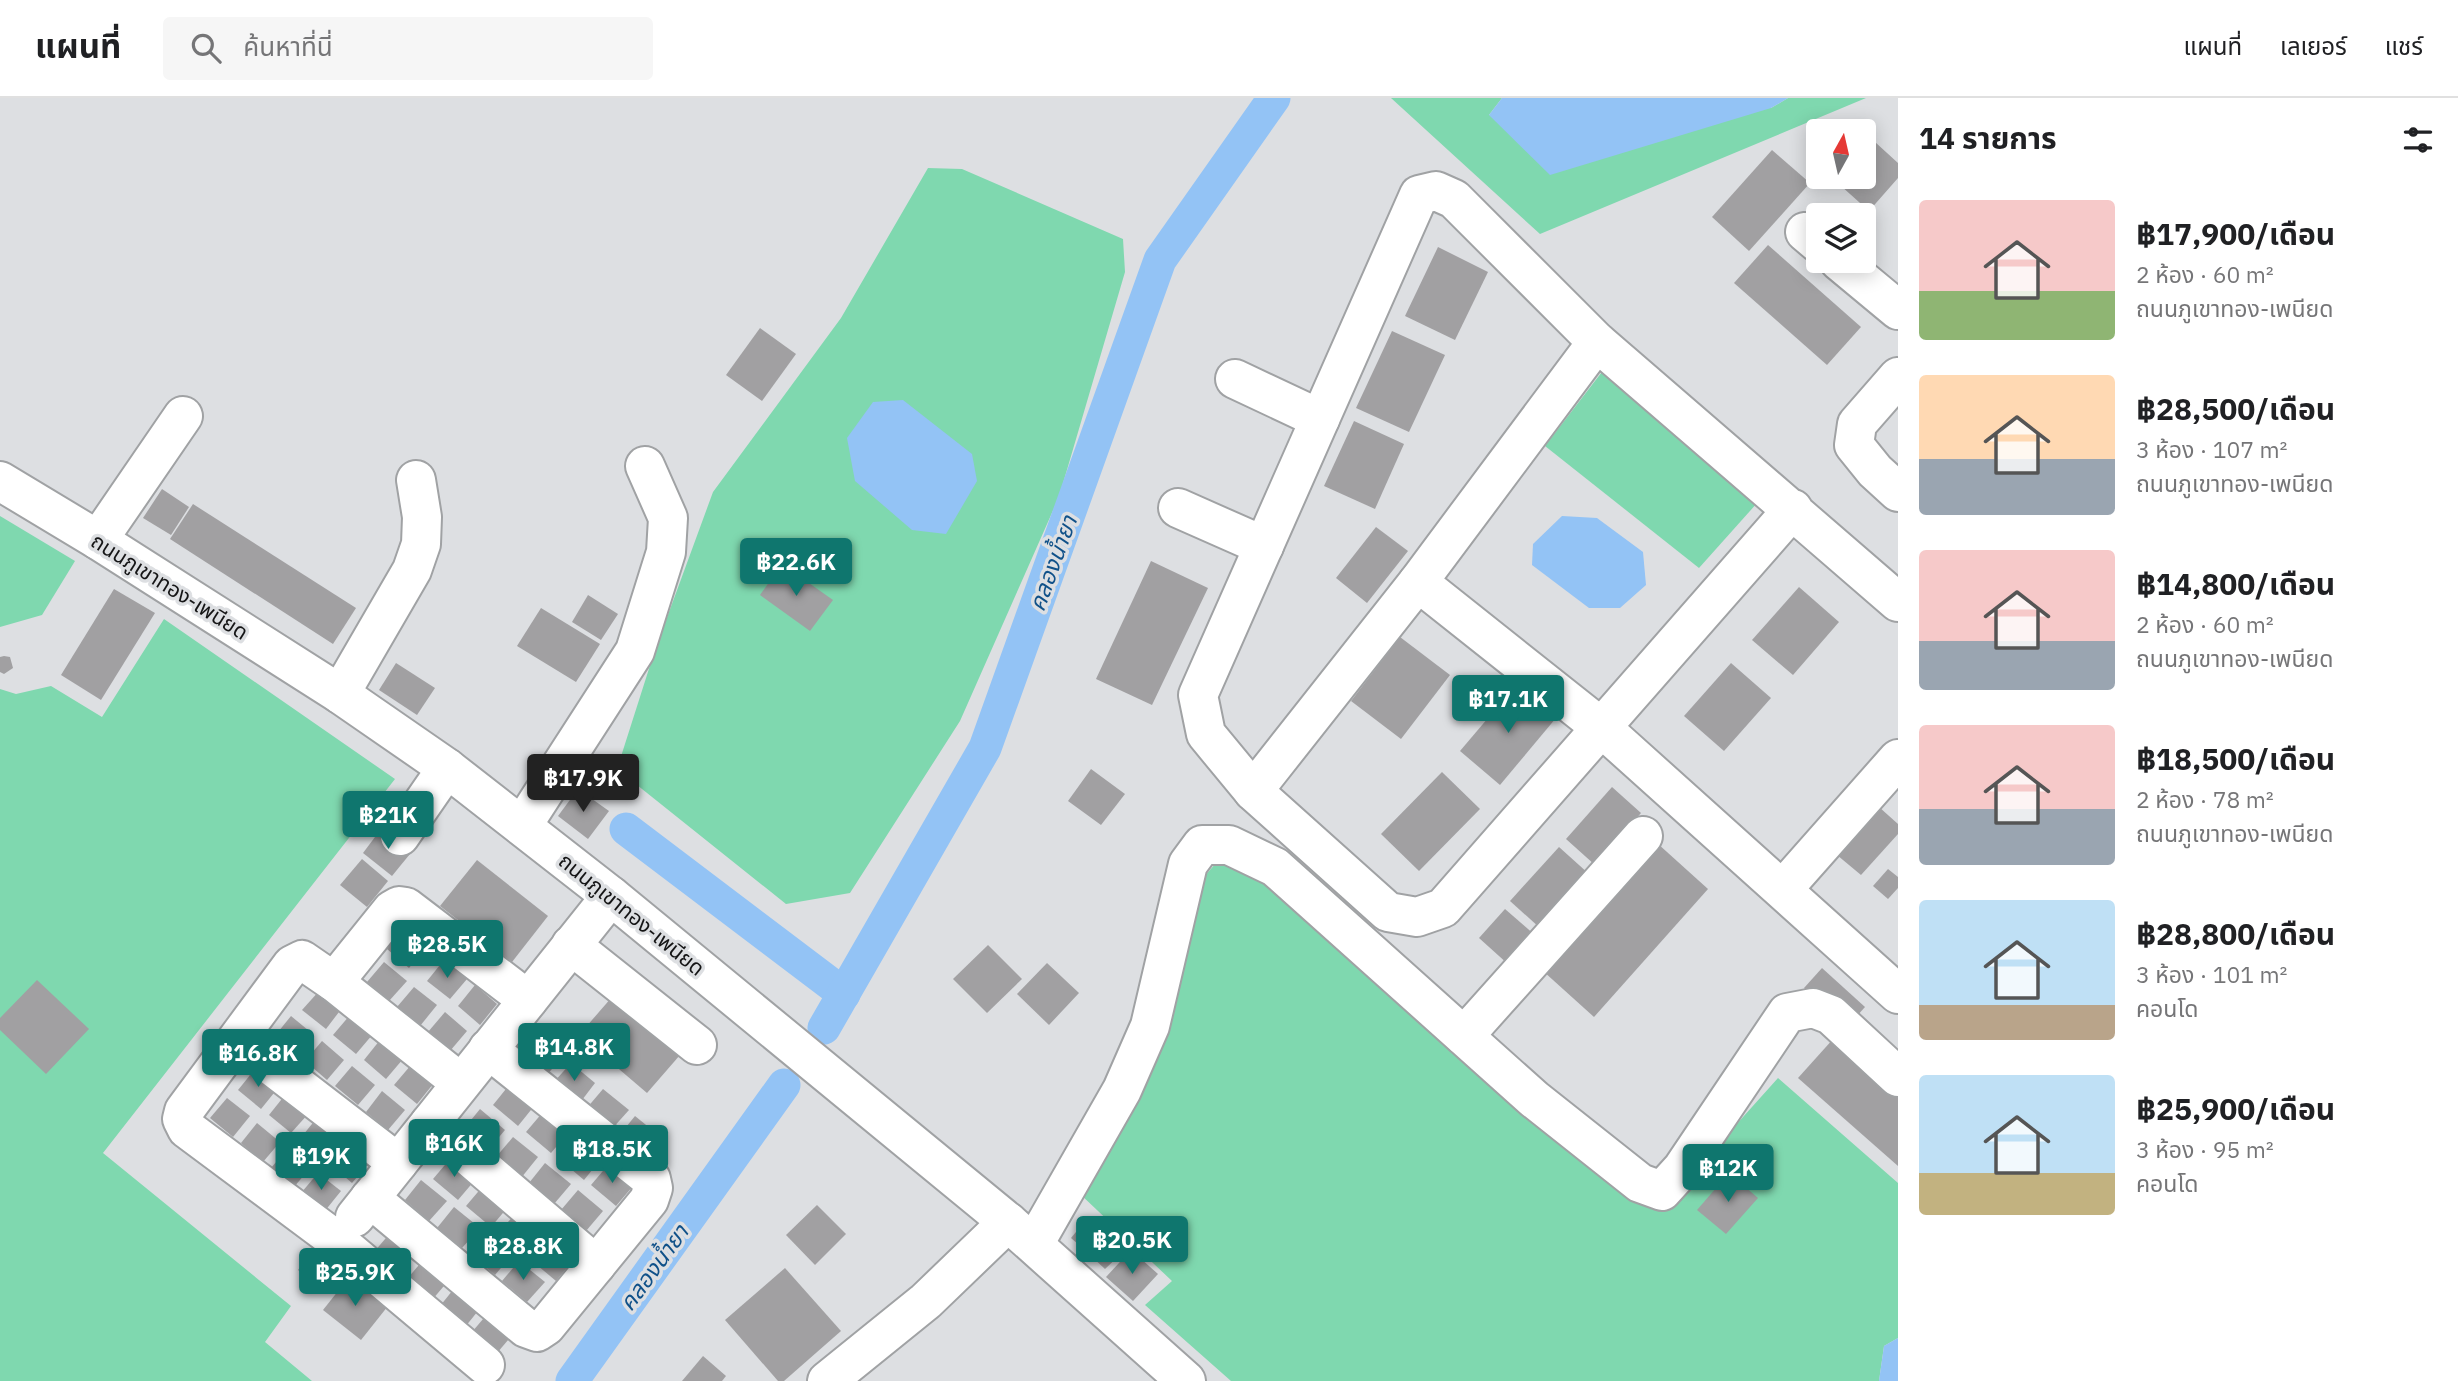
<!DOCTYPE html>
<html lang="th">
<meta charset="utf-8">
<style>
:root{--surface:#fff;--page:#f6f6f6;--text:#202124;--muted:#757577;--line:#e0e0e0;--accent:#0f766e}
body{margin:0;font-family:"IBM Plex Sans","Noto Sans Thai",sans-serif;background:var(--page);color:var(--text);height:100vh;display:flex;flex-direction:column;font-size:26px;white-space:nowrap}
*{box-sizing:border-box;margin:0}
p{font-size:23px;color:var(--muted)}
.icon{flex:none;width:38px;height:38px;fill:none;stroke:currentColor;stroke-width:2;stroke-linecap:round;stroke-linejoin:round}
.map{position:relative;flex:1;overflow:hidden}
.panel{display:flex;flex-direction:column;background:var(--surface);width:560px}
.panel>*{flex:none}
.needle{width:46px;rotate:8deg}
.fabs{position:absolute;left:1806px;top:21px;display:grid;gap:14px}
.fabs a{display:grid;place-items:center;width:70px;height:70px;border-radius:7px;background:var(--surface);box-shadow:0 4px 18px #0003;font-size:35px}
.price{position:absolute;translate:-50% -60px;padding:0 16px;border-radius:7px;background:var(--accent);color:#fff;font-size:23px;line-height:46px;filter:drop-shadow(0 2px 4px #0008)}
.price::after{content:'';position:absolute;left:50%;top:42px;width:21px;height:16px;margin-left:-10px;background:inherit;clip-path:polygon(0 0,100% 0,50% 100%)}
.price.active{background:#222;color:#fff}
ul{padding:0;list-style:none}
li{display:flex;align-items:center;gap:21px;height:175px;padding:0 21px}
li span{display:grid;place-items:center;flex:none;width:196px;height:140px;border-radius:7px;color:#555}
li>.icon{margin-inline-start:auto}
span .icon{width:84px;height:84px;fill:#fffc;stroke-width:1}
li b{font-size:30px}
h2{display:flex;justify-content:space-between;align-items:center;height:84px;padding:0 21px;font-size:30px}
header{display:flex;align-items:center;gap:42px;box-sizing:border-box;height:98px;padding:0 35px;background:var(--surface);border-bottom:2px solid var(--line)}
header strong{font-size:33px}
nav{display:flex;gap:38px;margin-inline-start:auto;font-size:24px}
.search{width:490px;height:63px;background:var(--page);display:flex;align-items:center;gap:18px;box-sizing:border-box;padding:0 24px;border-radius:7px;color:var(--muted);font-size:26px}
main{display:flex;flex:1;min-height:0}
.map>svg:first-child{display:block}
.green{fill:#7fd8af}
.water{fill:#93c3f5}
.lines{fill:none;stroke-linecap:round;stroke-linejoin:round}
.canal{stroke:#93c3f5;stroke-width:33}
.building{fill:#a1a0a2}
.minor-casing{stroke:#a0a2a4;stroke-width:42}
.major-casing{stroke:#a0a2a4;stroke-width:42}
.minor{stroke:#fff;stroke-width:38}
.major{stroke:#fff;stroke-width:38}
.labels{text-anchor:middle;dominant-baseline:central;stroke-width:7;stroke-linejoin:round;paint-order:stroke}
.street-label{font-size:21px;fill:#151516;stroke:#dddfe2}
.water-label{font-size:23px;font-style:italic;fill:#105189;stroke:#dddfe2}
</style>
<header>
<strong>แผนที่</strong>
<div class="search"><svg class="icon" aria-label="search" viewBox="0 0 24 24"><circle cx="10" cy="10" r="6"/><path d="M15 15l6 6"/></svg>ค้นหาที่นี่</div>
<nav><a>แผนที่</a><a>เลเยอร์</a><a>แชร์</a></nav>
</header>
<main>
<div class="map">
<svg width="1898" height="1283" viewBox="0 0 1898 1283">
<rect width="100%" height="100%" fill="#dddfe2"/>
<!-- green -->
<g class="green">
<polygon points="1391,0 1502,0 1489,17 1771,10 1788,0 1866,0 1540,136"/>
<polygon points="928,70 962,71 1123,141 1125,174 1059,399 960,623 850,795 786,806 617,671 654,555 713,394 841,220"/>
<polygon points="1605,270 1758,404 1699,470 1545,348"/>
<polygon points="0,418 75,463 42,517 0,529"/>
<polygon points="164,521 395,681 103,1055 291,1208 265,1244 312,1283 0,1283 0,591 16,596 51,588 102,619"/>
<polygon points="1237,763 1665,1106 1778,980 1898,1085 1898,1240 1884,1248 1879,1283 1231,1283 1145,1207 1172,1183 1079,1095 1202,781 1217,764"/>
</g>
<!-- water -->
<g class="water">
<polygon points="1502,0 1788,0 1771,10 1550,77 1489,17"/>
<polygon points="903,302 972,356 977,383 946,436 912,432 855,383 847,340 873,304"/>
<polygon points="1562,418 1597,420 1643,454 1646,487 1620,510 1589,510 1532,467 1533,446"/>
<polygon points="1898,1240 1898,1283 1879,1283 1884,1248"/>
</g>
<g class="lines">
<!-- canal -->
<g class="canal">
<polyline points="626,731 844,896"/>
<polyline points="824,930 985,650 1160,162 1274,0"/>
<polyline points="572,1283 784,987"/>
</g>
</g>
<!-- building -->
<g class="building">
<polygon points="1864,34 1898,65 1898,80 1869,113 1831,79 1864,79"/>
<polygon points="1772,52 1810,85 1749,153 1712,119"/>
<polygon points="1768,147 1861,229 1827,267 1734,185"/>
<polygon points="1438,149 1488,174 1455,242 1405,218"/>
<polygon points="760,230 796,256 762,303 726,277"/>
<polygon points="1392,233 1445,257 1409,334 1356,310"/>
<polygon points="1354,323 1404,346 1375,411 1324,388"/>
<polygon points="162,391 189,409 171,437 143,420"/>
<polygon points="193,406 356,510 333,546 170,441"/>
<polygon points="1376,429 1408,453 1367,505 1336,480"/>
<polygon points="1151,463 1208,490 1152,607 1096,581"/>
<polygon points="782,466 833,502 810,533 760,497"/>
<polygon points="1799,489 1839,524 1793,577 1752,542"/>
<polygon points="114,491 155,515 101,602 61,577"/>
<polygon points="588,497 618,516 601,542 572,524"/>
<polygon points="541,510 600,546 576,584 517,548"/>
<polygon points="1400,539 1450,577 1401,641 1351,603"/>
<polygon points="4,558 10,559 13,570 4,576 0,574 0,559"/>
<polygon points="396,565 435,590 417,617 379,592"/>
<polygon points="1731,565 1771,600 1724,653 1684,618"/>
<polygon points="1516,587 1556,620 1500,687 1460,653"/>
<polygon points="1091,671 1125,696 1101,727 1068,703"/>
<polygon points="1442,674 1480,711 1419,773 1381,736"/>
<polygon points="1612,689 1641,715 1595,767 1566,741"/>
<polygon points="578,691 609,713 588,741 558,718"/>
<polygon points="1879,709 1898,726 1898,736 1861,777 1837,757"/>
<polygon points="384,727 414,751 392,778 363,755"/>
<polygon points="1657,745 1708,791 1594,919 1543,873"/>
<polygon points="1559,749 1589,776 1540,830 1510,803"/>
<polygon points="362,761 388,783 367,809 340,787"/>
<polygon points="477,762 548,818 512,864 440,808"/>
<polygon points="1888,771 1898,779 1898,790 1888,801 1873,788"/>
<polygon points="1505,811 1536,838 1509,867 1479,840"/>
<polygon points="403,830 426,849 409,870 387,851"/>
<polygon points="988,847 1022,881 987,915 953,881"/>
<polygon points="444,862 467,881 450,901 427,883"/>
<polygon points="384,864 407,883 389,903 367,884"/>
<polygon points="1047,865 1079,895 1049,927 1017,896"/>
<polygon points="1822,870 1865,909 1847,929 1804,890"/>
<polygon points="37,882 89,931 46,976 0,932 0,920"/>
<polygon points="475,887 497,906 480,927 458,908"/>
<polygon points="414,889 437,907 420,928 397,909"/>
<polygon points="320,892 342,910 326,931 302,912"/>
<polygon points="612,899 680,957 647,995 579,937"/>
<polygon points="445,914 467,933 450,953 428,934"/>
<polygon points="350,917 373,936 356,956 333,937"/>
<polygon points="291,918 314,937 297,957 274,939"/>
<polygon points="538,937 563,958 546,978 520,957"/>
<polygon points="1834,940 1898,996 1898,1068 1798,980"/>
<polygon points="380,942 403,961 386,981 364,962"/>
<polygon points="322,943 344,962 327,982 305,963"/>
<polygon points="571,965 595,985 579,1006 553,985"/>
<polygon points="411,967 434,985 417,1006 394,987"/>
<polygon points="352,968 375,987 358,1007 335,988"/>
<polygon points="255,971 278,990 261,1011 238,992"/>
<polygon points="510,986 535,1007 518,1028 493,1007"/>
<polygon points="603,991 629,1012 611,1032 586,1011"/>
<polygon points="382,993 405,1012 388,1032 366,1014"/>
<polygon points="285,997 309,1015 291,1035 269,1017"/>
<polygon points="227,1000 250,1018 233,1039 210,1020"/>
<polygon points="480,1011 505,1032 488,1052 463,1032"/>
<polygon points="543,1014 568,1035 551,1055 526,1034"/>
<polygon points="635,1018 661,1039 644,1060 618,1039"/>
<polygon points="316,1021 339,1040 322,1061 299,1042"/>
<polygon points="257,1025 280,1044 263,1064 241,1045"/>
<polygon points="513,1039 538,1059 521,1080 496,1059"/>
<polygon points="576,1040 601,1061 584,1082 559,1061"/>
<polygon points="347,1046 369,1065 352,1085 330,1066"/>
<polygon points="288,1050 311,1069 294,1089 271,1070"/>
<polygon points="450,1061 475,1082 458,1102 433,1081"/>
<polygon points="545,1065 571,1086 554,1106 529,1085"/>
<polygon points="608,1067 633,1088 616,1108 591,1087"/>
<polygon points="318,1075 341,1093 324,1114 301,1095"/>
<polygon points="1729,1075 1758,1100 1726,1136 1697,1112"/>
<polygon points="421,1082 447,1103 429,1123 405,1102"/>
<polygon points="483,1088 508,1109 491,1129 466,1108"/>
<polygon points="578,1092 603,1113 586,1133 561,1112"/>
<polygon points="817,1107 846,1136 815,1167 786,1137"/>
<polygon points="454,1109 480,1130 462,1150 437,1130"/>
<polygon points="516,1115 541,1136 524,1156 498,1135"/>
<polygon points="1085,1123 1101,1137 1086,1153 1071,1140"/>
<polygon points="391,1134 416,1154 399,1175 374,1154"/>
<polygon points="487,1136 512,1157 495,1177 470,1156"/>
<polygon points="548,1141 573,1162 556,1183 531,1162"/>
<polygon points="1107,1142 1121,1156 1105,1171 1091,1158"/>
<polygon points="317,1149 346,1171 327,1195 298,1172"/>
<polygon points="1131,1152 1158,1176 1133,1203 1106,1179"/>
<polygon points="424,1161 449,1182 432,1202 407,1181"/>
<polygon points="519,1163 545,1184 527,1204 502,1183"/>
<polygon points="785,1170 841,1233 784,1283 778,1283 725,1222"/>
<polygon points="350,1178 388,1208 361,1242 323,1212"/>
<polygon points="457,1187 482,1208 465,1229 440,1208"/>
<polygon points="489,1214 514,1235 497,1255 472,1234"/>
<polygon points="703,1258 726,1278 722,1283 682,1283"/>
</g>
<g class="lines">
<defs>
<g id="minor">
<polyline points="1805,134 1818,145"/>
<polyline points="1839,163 1898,212"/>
<polyline points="1898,279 1857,326 1854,347 1875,373 1898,394"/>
<polyline points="1235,281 1320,321"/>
<polyline points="1178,410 1264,448"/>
<polyline points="1793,411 1443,810 1417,819 1388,814 1253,693 1206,636 1198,597 1419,97 1436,93 1454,101 1597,244 1898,504"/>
<polyline points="98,442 183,318"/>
<polyline points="1418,484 1603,631 1898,896"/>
<polyline points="340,596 412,472 421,446 422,419 416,382"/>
<polyline points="1253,693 1418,484 1597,244"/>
<polyline points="522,728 635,553 666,454 668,420 645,368"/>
<polyline points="400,738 447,670"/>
<polyline points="1783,791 1898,661"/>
<polyline points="571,847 697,947"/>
<polyline points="334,884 392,812 399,808 406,809 528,902"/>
<polyline points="1464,938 1643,738"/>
<polyline points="238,942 398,1065"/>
<polyline points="461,985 334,884 302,862 292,867 184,1013 182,1021 187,1031 336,1142 485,1267"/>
<polyline points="430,1025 596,1167"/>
<polyline points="370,1100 526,1230 537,1234 546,1228 649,1102 653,1090 651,1081 488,951"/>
<polyline points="355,1119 611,798"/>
<polyline points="1034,1146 1122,992 1150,928 1188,766 1202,747 1229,747 1275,769 1534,1001 1640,1085 1662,1093 1682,1071 1787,915 1813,910 1831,917 1898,979"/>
<polyline points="827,1283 926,1203 1008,1124"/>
</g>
<polyline id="major" points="0,383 98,442 340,596 447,670 611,798 1008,1124 1186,1283"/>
</defs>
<!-- minor casing -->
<use href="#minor" class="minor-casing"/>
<!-- major casing -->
<use href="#major" class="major-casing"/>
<!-- minor -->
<use href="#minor" class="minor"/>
<!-- major -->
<use href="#major" class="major"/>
</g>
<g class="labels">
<!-- street labels -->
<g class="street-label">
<text transform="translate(170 488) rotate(32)">ถนนภูเขาทอง-เพนียด</text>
<text transform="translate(632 816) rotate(39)">ถนนภูเขาทอง-เพนียด</text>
</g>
<!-- water labels -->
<g class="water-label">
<text transform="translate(1052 465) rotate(-70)">คลองน้ำยา</text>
<text transform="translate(653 1169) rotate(-54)">คลองน้ำยา</text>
</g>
</g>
</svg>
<div class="fabs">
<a><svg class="needle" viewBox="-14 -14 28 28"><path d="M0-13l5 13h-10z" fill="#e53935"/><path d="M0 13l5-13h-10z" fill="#757577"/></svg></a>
<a><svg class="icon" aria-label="layers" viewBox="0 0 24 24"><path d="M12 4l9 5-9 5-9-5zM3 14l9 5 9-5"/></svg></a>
</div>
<b class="price" style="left:796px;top:500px">฿22.6K</b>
<b class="price" style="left:1508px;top:637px">฿17.1K</b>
<b class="price active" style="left:583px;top:716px">฿17.9K</b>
<b class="price" style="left:388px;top:753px">฿21K</b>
<b class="price" style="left:447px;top:882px">฿28.5K</b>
<b class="price" style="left:574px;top:985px">฿14.8K</b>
<b class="price" style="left:258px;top:991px">฿16.8K</b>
<b class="price" style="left:454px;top:1081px">฿16K</b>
<b class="price" style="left:612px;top:1087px">฿18.5K</b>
<b class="price" style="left:321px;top:1094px">฿19K</b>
<b class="price" style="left:1728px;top:1106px">฿12K</b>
<b class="price" style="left:1132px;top:1178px">฿20.5K</b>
<b class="price" style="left:523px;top:1184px">฿28.8K</b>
<b class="price" style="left:355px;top:1210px">฿25.9K</b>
</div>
<section class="panel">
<h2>14 รายการ<svg class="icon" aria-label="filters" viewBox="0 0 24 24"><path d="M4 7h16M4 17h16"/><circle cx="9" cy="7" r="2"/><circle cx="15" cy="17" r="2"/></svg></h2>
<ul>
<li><span style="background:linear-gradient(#f6c9c9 65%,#8fb573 0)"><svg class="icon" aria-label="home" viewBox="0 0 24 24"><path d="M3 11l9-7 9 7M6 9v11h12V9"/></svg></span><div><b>฿17,900/เดือน</b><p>2 ห้อง · 60 m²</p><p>ถนนภูเขาทอง-เพนียด</p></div></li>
<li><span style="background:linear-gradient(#ffd9b3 60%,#9aa5b1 0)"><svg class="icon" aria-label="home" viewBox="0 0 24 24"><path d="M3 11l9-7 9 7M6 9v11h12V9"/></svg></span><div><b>฿28,500/เดือน</b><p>3 ห้อง · 107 m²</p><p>ถนนภูเขาทอง-เพนียด</p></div></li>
<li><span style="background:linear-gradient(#f6c9c9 65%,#9aa5b1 0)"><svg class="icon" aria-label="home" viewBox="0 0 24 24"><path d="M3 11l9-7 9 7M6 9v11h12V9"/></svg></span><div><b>฿14,800/เดือน</b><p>2 ห้อง · 60 m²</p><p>ถนนภูเขาทอง-เพนียด</p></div></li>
<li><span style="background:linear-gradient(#f6c9c9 60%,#9aa5b1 0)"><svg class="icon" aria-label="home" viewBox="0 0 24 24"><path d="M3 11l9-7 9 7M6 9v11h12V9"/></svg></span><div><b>฿18,500/เดือน</b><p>2 ห้อง · 78 m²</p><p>ถนนภูเขาทอง-เพนียด</p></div></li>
<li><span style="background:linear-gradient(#bfe0f5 75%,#b9a48a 0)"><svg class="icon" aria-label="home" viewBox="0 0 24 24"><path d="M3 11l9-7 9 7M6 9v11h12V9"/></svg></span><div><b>฿28,800/เดือน</b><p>3 ห้อง · 101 m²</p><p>คอนโด</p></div></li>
<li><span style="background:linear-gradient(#bfe0f5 70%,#c2b280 0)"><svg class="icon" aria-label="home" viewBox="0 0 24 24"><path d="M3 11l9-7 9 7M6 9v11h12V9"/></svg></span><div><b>฿25,900/เดือน</b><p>3 ห้อง · 95 m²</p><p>คอนโด</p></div></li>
</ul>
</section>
</main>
